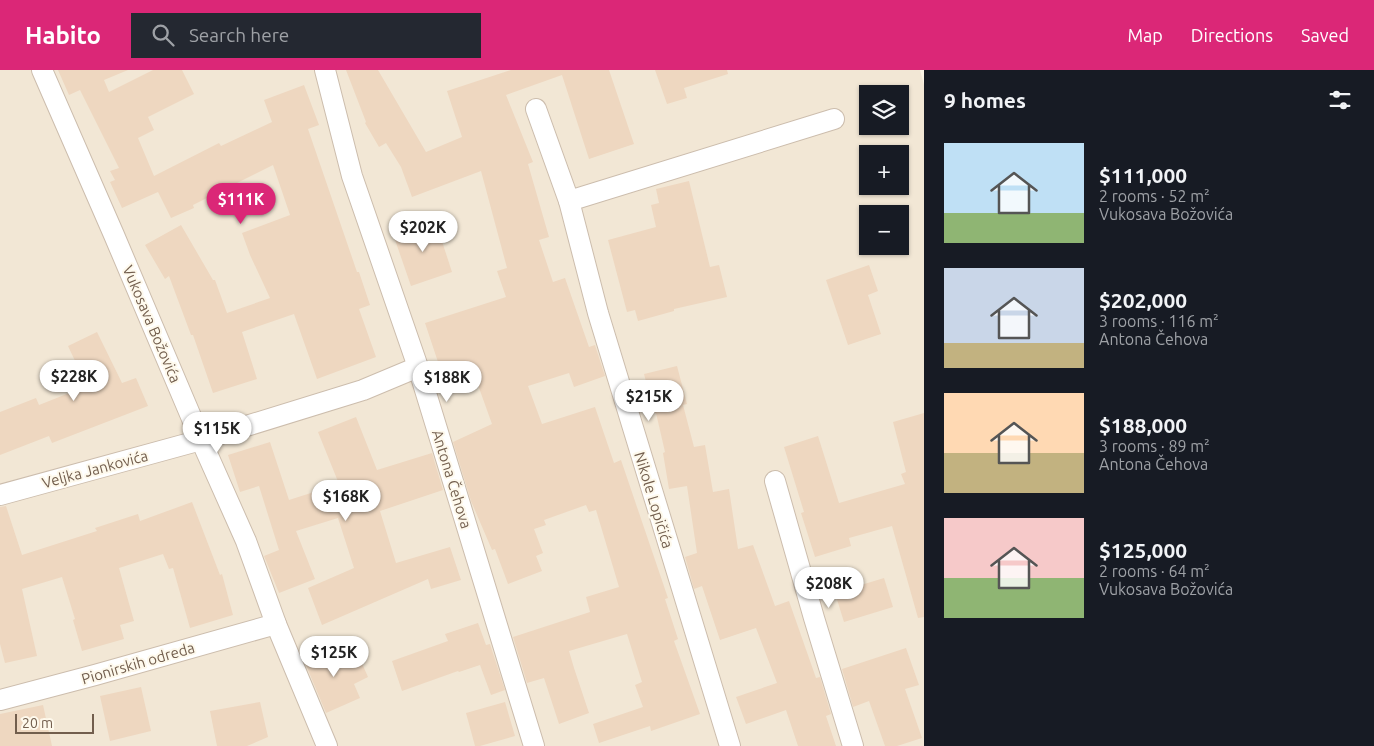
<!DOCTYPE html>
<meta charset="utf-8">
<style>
:root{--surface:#171b24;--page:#242831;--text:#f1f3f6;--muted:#9ea1a6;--accent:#db2777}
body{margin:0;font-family:Ubuntu,sans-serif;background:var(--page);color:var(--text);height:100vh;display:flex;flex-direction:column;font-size:19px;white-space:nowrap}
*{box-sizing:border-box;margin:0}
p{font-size:16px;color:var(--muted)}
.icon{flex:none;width:28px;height:28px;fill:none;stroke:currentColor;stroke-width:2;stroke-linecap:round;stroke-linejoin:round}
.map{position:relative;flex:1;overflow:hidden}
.details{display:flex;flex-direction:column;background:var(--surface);width:450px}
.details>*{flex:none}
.fabs{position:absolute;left:859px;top:15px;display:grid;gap:10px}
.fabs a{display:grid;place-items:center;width:50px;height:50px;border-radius:0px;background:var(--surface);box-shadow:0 1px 4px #0004;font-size:25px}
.scale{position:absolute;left:15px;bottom:12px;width:79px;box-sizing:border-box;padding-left:5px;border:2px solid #725e4d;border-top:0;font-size:14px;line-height:18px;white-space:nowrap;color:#725e4d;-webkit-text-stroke:4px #fef9ec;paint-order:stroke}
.price{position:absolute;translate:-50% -42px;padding:0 11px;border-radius:18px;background:#fff;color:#222;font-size:16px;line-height:32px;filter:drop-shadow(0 1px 2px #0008)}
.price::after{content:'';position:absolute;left:50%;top:30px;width:15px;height:11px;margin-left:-8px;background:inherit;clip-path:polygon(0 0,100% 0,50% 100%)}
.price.selected{background:var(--accent);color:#fff}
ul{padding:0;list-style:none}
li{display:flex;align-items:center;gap:15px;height:125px;padding:0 20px}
li span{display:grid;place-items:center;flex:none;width:140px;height:100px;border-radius:0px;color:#555}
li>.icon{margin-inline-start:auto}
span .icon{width:60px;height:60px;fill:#fffc;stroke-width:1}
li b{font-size:21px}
h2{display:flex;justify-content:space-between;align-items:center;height:60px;padding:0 20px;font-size:21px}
header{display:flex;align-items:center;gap:30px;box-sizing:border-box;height:70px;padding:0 25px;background:var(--accent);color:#fff}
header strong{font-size:24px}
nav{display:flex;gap:28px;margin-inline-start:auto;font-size:18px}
.search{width:350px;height:45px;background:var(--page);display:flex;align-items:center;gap:12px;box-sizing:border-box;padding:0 18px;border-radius:0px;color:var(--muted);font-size:19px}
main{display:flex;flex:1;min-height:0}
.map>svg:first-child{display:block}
.residential{fill:#f2e7d5;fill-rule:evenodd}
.building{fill:#eed7c0}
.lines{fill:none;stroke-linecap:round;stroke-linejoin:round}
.minor-casing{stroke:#ccbdad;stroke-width:22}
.minor{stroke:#fff;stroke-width:20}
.labels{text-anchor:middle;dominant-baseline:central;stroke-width:4;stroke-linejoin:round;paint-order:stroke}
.street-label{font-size:15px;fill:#725e4d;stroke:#fef9ec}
</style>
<header>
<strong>Habito</strong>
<div class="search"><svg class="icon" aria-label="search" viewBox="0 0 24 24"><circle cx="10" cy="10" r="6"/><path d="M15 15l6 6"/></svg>Search here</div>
<nav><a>Map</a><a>Directions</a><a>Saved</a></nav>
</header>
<main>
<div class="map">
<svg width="924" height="676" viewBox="0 0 924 676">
<rect width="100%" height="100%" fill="#fbf5e6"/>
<!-- residential -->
<path class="residential" d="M0 0H920L924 15V676H0ZM868 24H900V56H868ZM868 84H900V116H868ZM868 144H900V176H868Z"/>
<!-- building -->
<g class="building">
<polygon points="58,0 128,0 104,10 109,22 153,0 182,0 194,24 148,47 154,60 138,68 154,106 219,73 221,76 272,52 264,30 304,15 319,55 308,59 357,202 359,202 370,235 359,239 376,287 317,309 294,244 242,262 257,309 213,323 193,265 191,265 169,206 165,209 145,175 181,155 213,210 215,210 227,243 270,228 250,185 242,163 290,145 273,95 193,135 194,138 171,148 158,122 122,138 110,112 115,110 110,101 119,98 80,20 69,25"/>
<polygon points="346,0 378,0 426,82 462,67 447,21 511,0 609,0 634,74 589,89 562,5 506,25 533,92 528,94 549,167 539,170 553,212 565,208 589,277 595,275 605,306 574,317 569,303 528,316 542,354 595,337 614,393 621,390 668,528 665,529 678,569 674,571 700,644 651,661 650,656 599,673 593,654 643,637 635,615 642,612 627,564 569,581 574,598 589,643 559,654 544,608 527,613 513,567 590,542 586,527 619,517 596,440 589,442 586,435 544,450 546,455 534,459 543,483 536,486 542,501 508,514 495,479 492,480 471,431 453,372 492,354 474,304 445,313 425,253 506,227 497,201 507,198 481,101 412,127 401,97 386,73 379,77 365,53 366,52"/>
<polygon points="655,0 727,0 728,4 684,18 687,28 667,34"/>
<polygon points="689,111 710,197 719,195 727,227 674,239 674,241 638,251 635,240 627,242 608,170 656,157 651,135 659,133 656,119"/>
<polygon points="435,150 452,202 411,216 393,164"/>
<polygon points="869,195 878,221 868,225 881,264 848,275 826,210"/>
<polygon points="97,262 122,313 136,308 148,336 52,373 49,366 0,385 0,342 36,328 39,335 87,316 68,276"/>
<polygon points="677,296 687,334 683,335 694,377 705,375 713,422 729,419 738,479 753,475 775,536 789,531 816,608 820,607 831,644 826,646 836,676 798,676 786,640 746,654 736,627 777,613 756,558 720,570 702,516 694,519 685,487 697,483 687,416 669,419 663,383 665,382 656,343 654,343 644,304"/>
<polygon points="924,343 924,547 918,548 892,456 849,468 851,476 815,487 801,443 804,442 784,377 818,366 839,433 905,414 901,404 906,402 893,352"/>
<polygon points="356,347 377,400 432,383 443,420 380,441 396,493 450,477 461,510 431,519 428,509 322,555 308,518 354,498 338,448 296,461 315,509 279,523 264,486 279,480 259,416 240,422 228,385 270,372 289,430 339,414 318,362"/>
<polygon points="192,432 220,505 222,504 233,545 190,558 173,498 169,499 163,484 119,498 134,551 120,555 124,569 82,581 73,550 75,549 62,507 22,519 37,586 5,593 0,574 0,437 6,436 22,485 97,461 95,458 138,444 140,451"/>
<polygon points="884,508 893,537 844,552 835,523"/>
<polygon points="478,553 486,575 490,574 505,620 491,625 480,595 459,602 458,601 402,621 392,591 448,571 445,564"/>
<polygon points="334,574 344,596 360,589 368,607 354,614 360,628 326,643 303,588"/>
<polygon points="906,578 919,615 905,619 922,668 897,676 885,676 869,631 853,637 842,599"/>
<polygon points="141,617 151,661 110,671 100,626"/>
<polygon points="260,632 268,667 247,676 217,676 210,641"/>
<polygon points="505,632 515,666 480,676 475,676 466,643"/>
<polygon points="43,635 52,676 0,676 0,644"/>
</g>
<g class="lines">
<defs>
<g id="minor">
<polyline points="42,0 114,165 201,370 246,471 276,554 327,676"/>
<polyline points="325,0 352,106 418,297 534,676"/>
<polyline points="536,39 569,131 598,243 730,676"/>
<polyline points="569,131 834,49"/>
<polyline points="775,411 814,548 853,676"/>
<polyline points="0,425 201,370 363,320 418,297"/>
<polyline points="0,630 95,605 276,554"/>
</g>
</defs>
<!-- minor casing -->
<use href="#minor" class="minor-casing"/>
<!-- minor -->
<use href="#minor" class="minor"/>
</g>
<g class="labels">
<!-- street labels -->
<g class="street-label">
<text transform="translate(152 254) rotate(67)">Vukosava Božovića</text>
<text transform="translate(95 399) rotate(-15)">Veljka Jankovića</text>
<text transform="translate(452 409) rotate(73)">Antona Čehova</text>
<text transform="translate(654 430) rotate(73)">Nikole Lopičića</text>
<text transform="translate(138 593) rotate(-16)">Pionirskih odreda</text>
</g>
</g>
</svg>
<div class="fabs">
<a><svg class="icon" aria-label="layers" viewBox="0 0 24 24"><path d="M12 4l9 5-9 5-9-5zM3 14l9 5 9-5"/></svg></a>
<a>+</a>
<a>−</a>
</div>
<div class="scale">20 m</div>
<b class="price selected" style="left:241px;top:155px">$111K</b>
<b class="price" style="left:423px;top:183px">$202K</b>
<b class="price" style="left:74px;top:332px">$228K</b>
<b class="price" style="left:447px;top:333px">$188K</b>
<b class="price" style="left:649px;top:352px">$215K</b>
<b class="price" style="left:217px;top:384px">$115K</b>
<b class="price" style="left:346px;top:452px">$168K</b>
<b class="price" style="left:829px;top:539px">$208K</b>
<b class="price" style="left:334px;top:608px">$125K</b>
</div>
<section class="details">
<h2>9 homes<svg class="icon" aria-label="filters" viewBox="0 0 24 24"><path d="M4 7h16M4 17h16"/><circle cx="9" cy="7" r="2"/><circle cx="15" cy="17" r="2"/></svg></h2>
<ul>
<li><span style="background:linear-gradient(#bfe0f5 70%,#8fb573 0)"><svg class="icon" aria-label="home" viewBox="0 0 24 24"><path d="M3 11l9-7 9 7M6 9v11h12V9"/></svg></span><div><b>$111,000</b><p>2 rooms · 52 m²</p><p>Vukosava Božovića</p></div></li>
<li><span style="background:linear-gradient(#c9d6e8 75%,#c2b280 0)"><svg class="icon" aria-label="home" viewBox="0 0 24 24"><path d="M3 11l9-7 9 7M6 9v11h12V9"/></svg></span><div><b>$202,000</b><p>3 rooms · 116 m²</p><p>Antona Čehova</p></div></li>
<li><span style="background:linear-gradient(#ffd9b3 60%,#c2b280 0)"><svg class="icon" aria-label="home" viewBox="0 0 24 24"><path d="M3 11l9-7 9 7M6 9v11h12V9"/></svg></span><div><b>$188,000</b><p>3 rooms · 89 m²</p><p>Antona Čehova</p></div></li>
<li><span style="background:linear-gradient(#f6c9c9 60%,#8fb573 0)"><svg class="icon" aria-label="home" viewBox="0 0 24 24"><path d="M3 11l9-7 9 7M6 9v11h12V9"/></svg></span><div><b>$125,000</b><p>2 rooms · 64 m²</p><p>Vukosava Božovića</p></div></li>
</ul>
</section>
</main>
